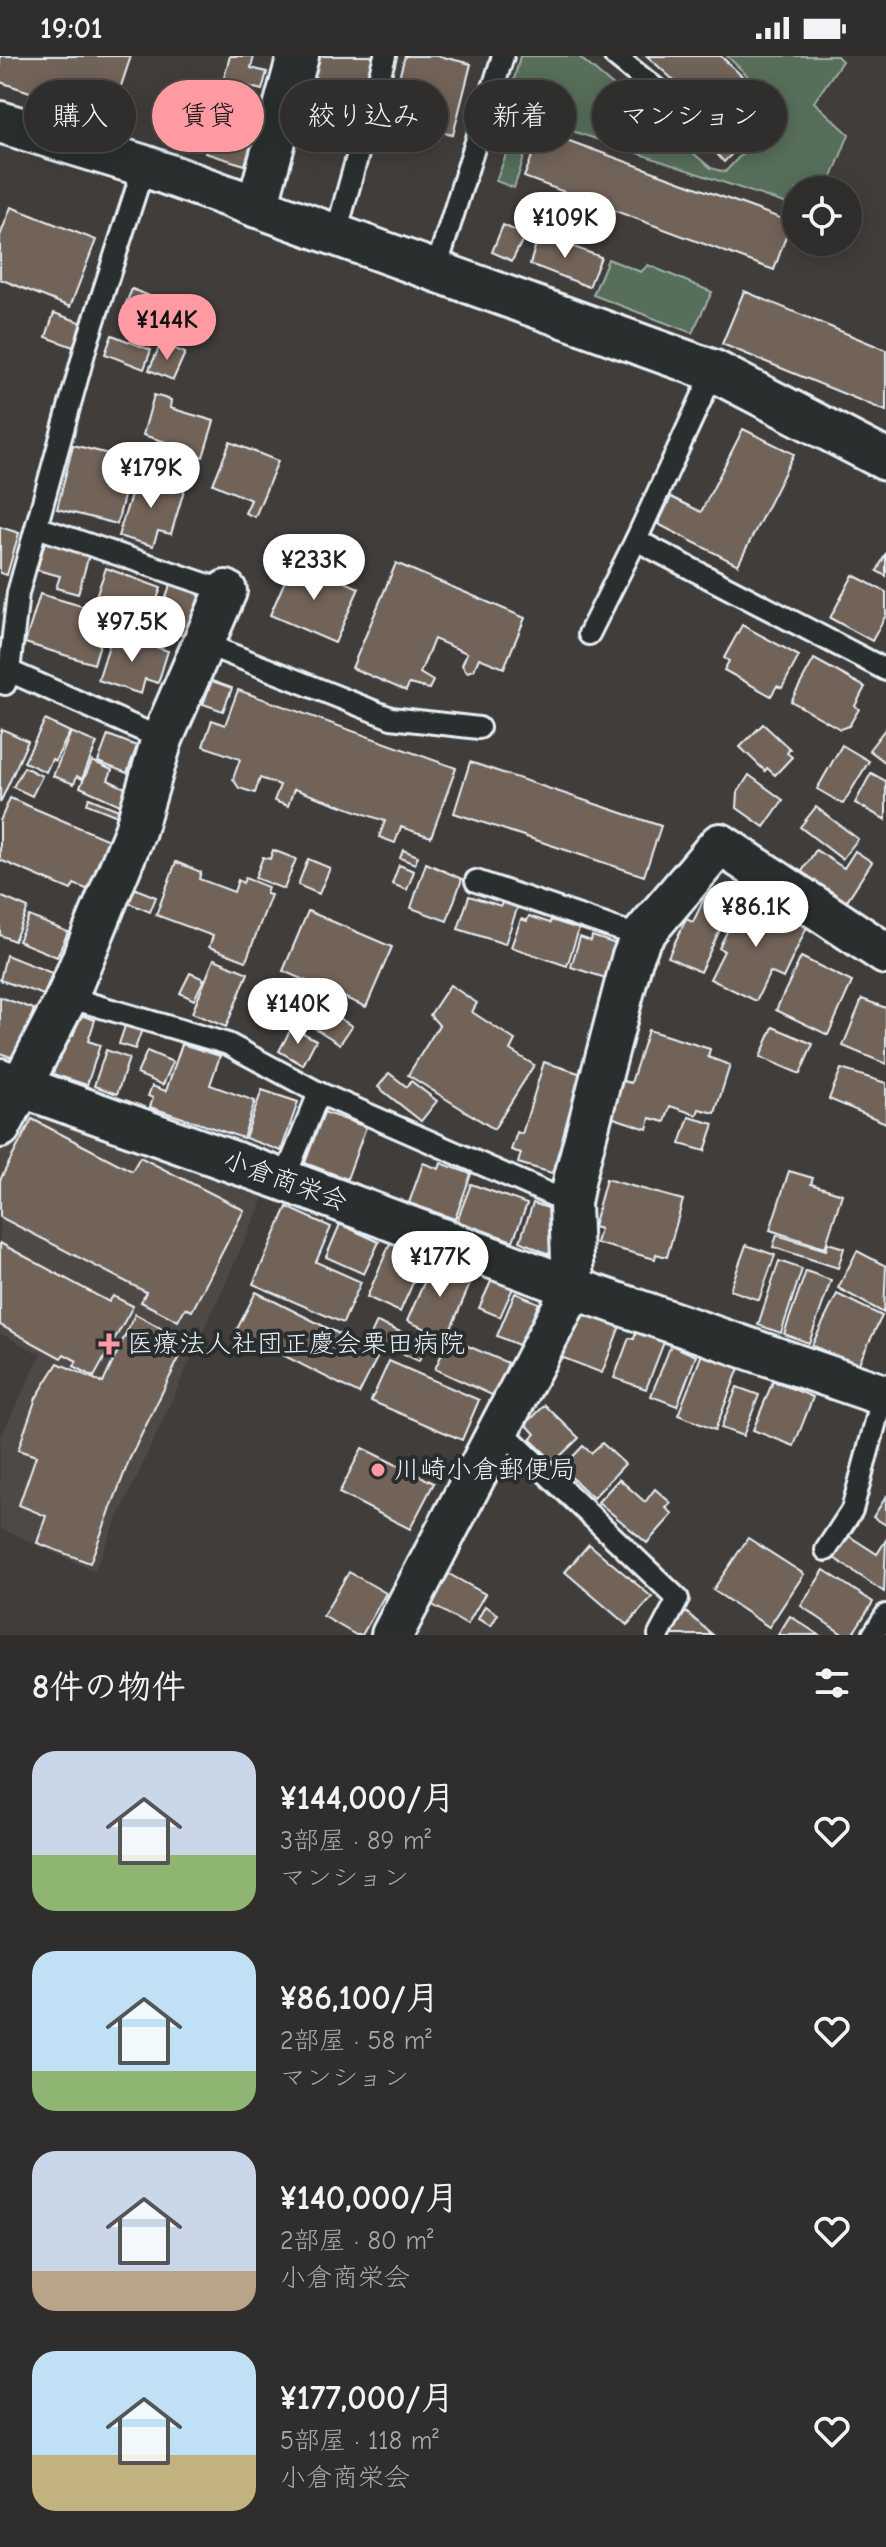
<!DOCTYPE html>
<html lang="ja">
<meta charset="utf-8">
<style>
:root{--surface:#302e2c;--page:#383634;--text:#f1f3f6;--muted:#a8a8a9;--line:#4b4a48;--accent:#ff9aa2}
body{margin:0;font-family:"Comic Neue","Klee One",sans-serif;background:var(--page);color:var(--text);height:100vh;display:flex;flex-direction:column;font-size:30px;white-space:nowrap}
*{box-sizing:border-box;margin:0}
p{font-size:26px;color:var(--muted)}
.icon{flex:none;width:44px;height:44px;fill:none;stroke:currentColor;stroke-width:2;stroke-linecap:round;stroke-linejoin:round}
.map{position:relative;height:1579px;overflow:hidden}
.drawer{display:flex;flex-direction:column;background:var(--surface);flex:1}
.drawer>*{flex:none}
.top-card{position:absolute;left:24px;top:24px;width:838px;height:72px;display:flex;gap:16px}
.controls{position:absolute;left:782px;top:120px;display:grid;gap:16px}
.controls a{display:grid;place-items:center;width:80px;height:80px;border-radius:50%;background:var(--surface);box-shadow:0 4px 20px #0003,0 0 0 2px var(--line);font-size:40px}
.price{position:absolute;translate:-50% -68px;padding:0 18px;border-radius:28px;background:#fff;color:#222;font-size:26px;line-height:52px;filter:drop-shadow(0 2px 4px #0008)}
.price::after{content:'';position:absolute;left:50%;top:48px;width:24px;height:18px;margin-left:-12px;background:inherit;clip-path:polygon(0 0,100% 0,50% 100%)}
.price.current{background:var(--accent);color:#111}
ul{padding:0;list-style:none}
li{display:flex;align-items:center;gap:24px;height:200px;padding:0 32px}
li span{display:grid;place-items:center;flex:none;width:224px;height:160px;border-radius:24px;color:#555}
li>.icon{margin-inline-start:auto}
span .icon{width:96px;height:96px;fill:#fffc;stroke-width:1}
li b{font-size:34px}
h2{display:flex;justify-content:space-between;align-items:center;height:96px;padding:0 32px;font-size:34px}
.pill{padding:0 28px;border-radius:36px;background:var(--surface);box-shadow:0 4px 20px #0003,0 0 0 2px var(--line);font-size:28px;line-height:72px}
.pill.current{background:var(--accent);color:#111}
.status{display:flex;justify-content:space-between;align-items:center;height:56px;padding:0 40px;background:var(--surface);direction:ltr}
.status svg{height:22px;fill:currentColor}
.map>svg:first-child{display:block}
.built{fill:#4f4844}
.green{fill:#566e5a;stroke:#9fb0a9;stroke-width:2}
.building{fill:#726358;stroke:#e8f1f8;stroke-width:2}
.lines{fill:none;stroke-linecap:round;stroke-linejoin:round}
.service-casing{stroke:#e8f1f8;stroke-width:26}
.minor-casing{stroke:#e8f1f8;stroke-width:46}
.service{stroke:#2a2d2e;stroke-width:20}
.minor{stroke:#2a2d2e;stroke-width:40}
.poi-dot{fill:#ff9aa2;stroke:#2a2d2e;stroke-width:3}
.labels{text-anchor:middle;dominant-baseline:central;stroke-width:8;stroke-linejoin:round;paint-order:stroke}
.street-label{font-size:26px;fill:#e8f1f8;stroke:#2a2d2e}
.poi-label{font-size:26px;fill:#e8f1f8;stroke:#2a2d2e;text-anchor:start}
</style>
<div class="status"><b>19:01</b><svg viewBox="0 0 49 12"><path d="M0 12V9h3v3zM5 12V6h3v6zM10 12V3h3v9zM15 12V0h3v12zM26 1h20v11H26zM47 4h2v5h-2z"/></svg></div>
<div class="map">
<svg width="886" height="1579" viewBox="0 0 886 1579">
<rect width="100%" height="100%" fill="#403d3b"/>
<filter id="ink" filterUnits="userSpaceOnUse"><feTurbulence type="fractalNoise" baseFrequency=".0125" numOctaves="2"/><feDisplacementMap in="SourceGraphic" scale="16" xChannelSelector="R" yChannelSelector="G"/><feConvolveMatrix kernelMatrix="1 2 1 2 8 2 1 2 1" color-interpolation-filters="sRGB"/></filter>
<g filter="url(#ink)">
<!-- built -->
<polygon class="built" points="32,1053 265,1140 94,1515 0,1472 0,1382 41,1299 0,1277 0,1085"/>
<!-- green -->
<g class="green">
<polygon points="520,0 578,0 711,112 725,116 783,54 727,0 837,0 842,5 814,46 849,78 827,134 796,134 796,151 537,63 514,132 496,125 506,99 501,74"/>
<polygon points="608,203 641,216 648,209 712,236 692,277 593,239"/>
</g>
<!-- building -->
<g class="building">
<polygon points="0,0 131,0 110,63 0,26"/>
<polygon points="230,0 254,0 251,12 267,16 262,34 246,30 242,46 258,51 253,68 214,58"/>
<polygon points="320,0 373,0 354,70 304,56"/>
<polygon points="405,0 439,0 471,8 453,79 388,61"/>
<polygon points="647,0 721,0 747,25 714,61"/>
<polygon points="758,31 764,37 708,95 700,86"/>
<polygon points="770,44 776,52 724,106 717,98"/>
<polygon points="212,72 252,84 245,109 205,97"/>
<polygon points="542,75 791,166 774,214 524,121"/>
<polygon points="11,151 96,184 70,251 0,223 0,180"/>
<polygon points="503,169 525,179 512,205 492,196"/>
<polygon points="539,178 601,201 589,231 530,208"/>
<polygon points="132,233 170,248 162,267 124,252"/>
<polygon points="744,235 886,294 886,355 722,288"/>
<polygon points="174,251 199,263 186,289 161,277"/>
<polygon points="54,257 83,267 73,291 46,281"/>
<polygon points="112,279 151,294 144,313 105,298"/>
<polygon points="161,287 185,297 173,324 149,314"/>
<polygon points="154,339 171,344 170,352 214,365 203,401 195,398 192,407 162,398 166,386 143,379"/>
<polygon points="743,373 794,398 738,509 658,468 671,441 701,456"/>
<polygon points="230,386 278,405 255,461 245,457 251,444 213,428"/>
<polygon points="73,389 133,404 117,468 57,453"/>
<polygon points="138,417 185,431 171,478 158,475 153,490 118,480"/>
<polygon points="0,471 19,477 7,519 0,517"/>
<polygon points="45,486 89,499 78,538 56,532 60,520 37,514"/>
<polygon points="886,497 886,520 877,515"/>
<polygon points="294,504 359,532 335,587 270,559"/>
<polygon points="396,507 525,562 504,612 479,602 474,614 467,616 462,609 467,597 434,583 420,617 433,625 429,633 409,628 406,635 352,612"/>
<polygon points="106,512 161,532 150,562 95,543"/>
<polygon points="853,519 886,536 886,559 872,585 830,562"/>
<polygon points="171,527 200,538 185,580 156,570"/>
<polygon points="40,538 109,558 94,608 25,587"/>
<polygon points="742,569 799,600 782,632 777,630 771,640 724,614 729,605 724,602"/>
<polygon points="113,577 168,595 158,627 145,623 141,638 98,624"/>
<polygon points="814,603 865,631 855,650 859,653 849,670 840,673 791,645"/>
<polygon points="212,625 232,632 223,655 203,648"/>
<polygon points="238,634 456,712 431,781 401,771 395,787 379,781 385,765 294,733 288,750 274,745 280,729 260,722 255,737 239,732 233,723 240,703 203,690 212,664 225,669"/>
<polygon points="45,664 70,676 55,705 52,703 46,716 24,706"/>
<polygon points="763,668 790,693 787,697 792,701 775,719 767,712 765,715 740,691"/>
<polygon points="886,672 886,707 869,694"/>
<polygon points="2,673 28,685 0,747 0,678"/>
<polygon points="71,676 97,687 82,723 77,720 74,728 53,720"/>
<polygon points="108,679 137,690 127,717 98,706"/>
<polygon points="842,689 869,705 843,748 817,733"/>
<polygon points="92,705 112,714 108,724 127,733 120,749 80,731"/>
<polygon points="470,706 661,770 644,820 454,757"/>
<polygon points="24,711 42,720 32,740 13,731"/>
<polygon points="871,717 886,725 886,764 855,747"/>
<polygon points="749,719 783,744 764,771 737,752 738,736"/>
<polygon points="10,742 111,785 91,835 74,828 71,834 0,804 0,765"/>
<polygon points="89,742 126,757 125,763 87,748"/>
<polygon points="816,751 858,783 842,803 800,771"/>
<polygon points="273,794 296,803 284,833 255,822 263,801 270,803"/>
<polygon points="403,794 418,800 415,808 400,802"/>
<polygon points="816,794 844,812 855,795 872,806 842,852 797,823"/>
<polygon points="308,803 330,812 319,838 298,829"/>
<polygon points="176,806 201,816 199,823 234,836 238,824 243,827 245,822 268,831 266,838 271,839 246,905 209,891 213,880 156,859"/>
<polygon points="426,807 462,823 447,865 411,852"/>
<polygon points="399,809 414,815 407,834 392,828"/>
<polygon points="131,831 156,841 150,856 126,846"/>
<polygon points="0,840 28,852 14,885 0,879"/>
<polygon points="469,840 501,850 502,845 518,850 505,888 458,873"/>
<polygon points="744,840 767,851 764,858 777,864 779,857 807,871 783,922 770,916 756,945 710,923 724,895 719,892"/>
<polygon points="705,841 730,853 700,916 668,901 686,863 693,866"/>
<polygon points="308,855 392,891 366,951 283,915"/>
<polygon points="29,860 68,876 57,901 18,885"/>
<polygon points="529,860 550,867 551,864 579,873 567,910 511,891 521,863 527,865"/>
<polygon points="592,880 616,888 614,895 620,898 612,924 571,911 580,881 591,885"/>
<polygon points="6,899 52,917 44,939 0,924"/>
<polygon points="801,901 852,926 828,979 776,954"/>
<polygon points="214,903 248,917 226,971 192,957"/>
<polygon points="190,917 204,923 194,944 180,937"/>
<polygon points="450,929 477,947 472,956 515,984 510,994 534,1009 494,1073 408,1019 439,969 430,959"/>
<polygon points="267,934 290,943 277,972 255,962"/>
<polygon points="0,941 34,953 16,1003 0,997"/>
<polygon points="862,943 886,952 886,1008 843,990"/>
<polygon points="324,953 352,970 340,988 313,971"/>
<polygon points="80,959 95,964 88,985 100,989 87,1029 53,1018 66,977 73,980"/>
<polygon points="126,967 142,973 135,993 119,988"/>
<polygon points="292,971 316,984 303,1009 279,995"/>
<polygon points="773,971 813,988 800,1018 760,1001"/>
<polygon points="648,974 710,993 708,1001 730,1009 715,1057 699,1053 697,1059 670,1050 665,1066 650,1062 647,1073 611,1061 623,1025 631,1027"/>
<polygon points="182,988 220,1000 210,1029 255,1045 243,1082 150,1051 153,1042 148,1040 152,1030 166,1035"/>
<polygon points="106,994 129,1002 117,1038 94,1030"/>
<polygon points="147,995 173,1006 163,1029 137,1018"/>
<polygon points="544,1006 582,1018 552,1117 518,1107 521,1097 511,1094 517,1076 522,1078"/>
<polygon points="841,1013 886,1027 886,1067 829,1043"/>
<polygon points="389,1017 407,1031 411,1025 437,1045 421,1065 378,1031"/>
<polygon points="262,1034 298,1046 281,1095 245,1082"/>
<polygon points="324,1056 366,1071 347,1123 305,1107"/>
<polygon points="689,1061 714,1068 705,1095 680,1088"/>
<polygon points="32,1063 132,1115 140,1101 244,1154 192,1255 185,1252 178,1265 141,1246 146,1236 0,1161 0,1124"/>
<polygon points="423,1107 439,1113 441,1107 471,1118 455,1163 409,1147"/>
<polygon points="789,1115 813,1122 811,1128 842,1138 825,1192 770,1174"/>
<polygon points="606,1123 683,1144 667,1201 656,1198 655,1203 596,1187 600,1173 593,1171"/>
<polygon points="471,1128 527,1148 513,1185 457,1165"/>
<polygon points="533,1147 560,1156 566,1206 520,1185"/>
<polygon points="287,1151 331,1171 316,1206 361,1226 343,1267 253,1228"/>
<polygon points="340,1168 379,1186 364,1218 326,1201"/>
<polygon points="777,1179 826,1194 828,1187 844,1192 838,1212 773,1191"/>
<polygon points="391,1185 425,1200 400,1256 367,1241"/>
<polygon points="0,1187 109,1246 113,1240 133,1250 94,1321 74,1310 77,1305 64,1298 61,1302 0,1269"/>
<polygon points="746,1189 775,1199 759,1244 730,1234"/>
<polygon points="857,1195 886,1210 884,1257 838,1232"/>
<polygon points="434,1204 473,1221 447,1282 407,1265"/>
<polygon points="779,1205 802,1213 781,1277 758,1269"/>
<polygon points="806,1215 831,1224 809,1287 784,1278"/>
<polygon points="492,1223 513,1232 500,1261 479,1252"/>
<polygon points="256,1236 379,1298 359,1338 236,1275"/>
<polygon points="515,1237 539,1247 521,1290 497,1280"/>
<polygon points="837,1238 882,1260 857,1311 812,1289"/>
<polygon points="579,1255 620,1270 602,1317 561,1301"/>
<polygon points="135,1258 187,1286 130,1402 90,1507 37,1487 46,1460 19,1449 36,1400 18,1394 36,1342 58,1307 103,1327"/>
<polygon points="377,1266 427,1287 419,1305 369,1283"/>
<polygon points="636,1276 664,1286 646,1333 614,1322 629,1282 634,1283"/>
<polygon points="449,1282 508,1307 494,1340 435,1313"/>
<polygon points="671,1289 696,1300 677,1350 651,1340"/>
<polygon points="702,1298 739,1312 715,1374 678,1359"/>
<polygon points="389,1305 479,1344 462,1384 371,1345"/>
<polygon points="773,1325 813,1341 794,1390 753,1374"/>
<polygon points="737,1331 759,1339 743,1380 721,1372"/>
<polygon points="545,1349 579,1382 554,1406 530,1383 535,1378 526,1368"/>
<polygon points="602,1387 625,1408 593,1442 562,1412 583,1390 591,1397"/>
<polygon points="362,1392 434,1427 410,1473 339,1437"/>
<polygon points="619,1423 645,1446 655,1433 671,1447 666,1452 673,1458 647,1487 598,1446"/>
<polygon points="886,1441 886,1469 873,1461"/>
<polygon points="849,1480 877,1498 886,1484 884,1536 834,1502"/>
<polygon points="748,1482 804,1518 769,1571 713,1534"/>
<polygon points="589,1488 652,1541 627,1569 565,1516"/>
<polygon points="824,1514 873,1546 852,1579 844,1579 801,1550"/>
<polygon points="349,1516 386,1537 362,1579 356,1579 323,1560"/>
<polygon points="449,1518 485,1538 467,1569 431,1548"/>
<polygon points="485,1550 498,1558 491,1570 478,1563"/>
<polygon points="686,1556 713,1579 667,1579"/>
<polygon points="790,1560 819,1579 778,1579"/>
</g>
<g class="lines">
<defs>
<g id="service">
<polyline points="615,0 681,53"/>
<polyline points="335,181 385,0"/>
<polyline points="435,216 503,0"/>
<polyline points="37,471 226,535"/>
<polyline points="636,484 886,614"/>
<polyline points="589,578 636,484 714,315"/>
<polyline points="205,588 391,662 479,672"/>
<polyline points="9,615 18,537 86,290 144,110"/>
<polyline points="0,626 5,628 9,615 162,683"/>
<polyline points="476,825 641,881"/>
<polyline points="67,941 228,988 319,1037 570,1147"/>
<polyline points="284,1124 319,1037"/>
<polyline points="500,1373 678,1543 659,1579"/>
<polyline points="826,1494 852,1454 883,1339"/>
<polyline points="873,1579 886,1559"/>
</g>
<g id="minor">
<polyline points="0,66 144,110 714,315 886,404"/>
<polyline points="257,151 298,0"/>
<polyline points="0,1023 284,1124 573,1232 886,1340"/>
<polyline points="0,1071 67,941 135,775 162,683 226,535"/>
<polyline points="392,1579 573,1232 570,1147 575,1121 632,903 641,881 720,788 886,898"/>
</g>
</defs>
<!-- service casing -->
<use href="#service" class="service-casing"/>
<!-- minor casing -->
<use href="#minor" class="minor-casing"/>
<!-- service -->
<use href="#service" class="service"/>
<!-- minor -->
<use href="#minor" class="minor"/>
</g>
</g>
<!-- markers -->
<g class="poi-dot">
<path d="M105 1276h8v8h8v8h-8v8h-8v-8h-8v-8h8z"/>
<circle cx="378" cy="1414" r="8"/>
</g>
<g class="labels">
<!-- street labels -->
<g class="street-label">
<text transform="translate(285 1125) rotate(20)">小倉商栄会</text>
</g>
<!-- poi labels -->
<g class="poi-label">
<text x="127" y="1288">医療法人社団正慶会栗田病院</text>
<text x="394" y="1414">川崎小倉郵便局</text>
</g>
</g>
</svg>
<div class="controls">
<a><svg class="icon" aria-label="locate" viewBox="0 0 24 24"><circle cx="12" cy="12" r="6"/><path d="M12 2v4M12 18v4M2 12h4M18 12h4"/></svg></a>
</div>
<b class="price" style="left:565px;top:204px">¥109K</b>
<b class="price current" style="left:167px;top:306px">¥144K</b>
<b class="price" style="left:151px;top:454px">¥179K</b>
<b class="price" style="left:314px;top:546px">¥233K</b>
<b class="price" style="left:132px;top:608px">¥97.5K</b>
<b class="price" style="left:756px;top:893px">¥86.1K</b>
<b class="price" style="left:298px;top:990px">¥140K</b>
<b class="price" style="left:440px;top:1243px">¥177K</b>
<div class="top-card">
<a class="pill">購入</a>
<a class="pill current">賃貸</a>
<a class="pill">絞り込み</a>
<a class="pill">新着</a>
<a class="pill">マンション</a>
</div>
</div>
<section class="drawer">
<h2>8件の物件<svg class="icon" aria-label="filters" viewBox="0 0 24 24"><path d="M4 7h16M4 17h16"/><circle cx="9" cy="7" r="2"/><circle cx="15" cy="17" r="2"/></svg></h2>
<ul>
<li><span style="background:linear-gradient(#c9d6e8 65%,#8fb573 0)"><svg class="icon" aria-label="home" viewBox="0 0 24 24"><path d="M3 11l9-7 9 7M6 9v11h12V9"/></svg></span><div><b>¥144,000/月</b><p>3部屋 · 89 m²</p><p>マンション</p></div><svg class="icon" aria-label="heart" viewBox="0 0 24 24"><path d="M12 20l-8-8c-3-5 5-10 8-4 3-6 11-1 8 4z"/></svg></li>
<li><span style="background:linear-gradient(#bfe0f5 75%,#8fb573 0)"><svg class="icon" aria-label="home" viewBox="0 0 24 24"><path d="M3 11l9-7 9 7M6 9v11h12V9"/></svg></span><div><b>¥86,100/月</b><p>2部屋 · 58 m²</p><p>マンション</p></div><svg class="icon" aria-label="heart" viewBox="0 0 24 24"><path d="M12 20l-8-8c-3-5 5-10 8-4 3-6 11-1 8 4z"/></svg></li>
<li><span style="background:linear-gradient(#c9d6e8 75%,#b9a48a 0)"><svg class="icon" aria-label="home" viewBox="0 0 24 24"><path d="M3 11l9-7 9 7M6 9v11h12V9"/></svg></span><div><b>¥140,000/月</b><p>2部屋 · 80 m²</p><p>小倉商栄会</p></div><svg class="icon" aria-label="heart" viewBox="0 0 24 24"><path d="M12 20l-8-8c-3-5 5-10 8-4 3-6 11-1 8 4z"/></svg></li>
<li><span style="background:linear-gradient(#bfe0f5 65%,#c2b280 0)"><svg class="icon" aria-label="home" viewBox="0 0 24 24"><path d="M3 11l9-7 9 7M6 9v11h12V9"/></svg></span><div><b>¥177,000/月</b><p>5部屋 · 118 m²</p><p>小倉商栄会</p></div><svg class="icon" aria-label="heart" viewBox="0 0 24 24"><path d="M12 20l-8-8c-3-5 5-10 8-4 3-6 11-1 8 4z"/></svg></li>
</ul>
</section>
